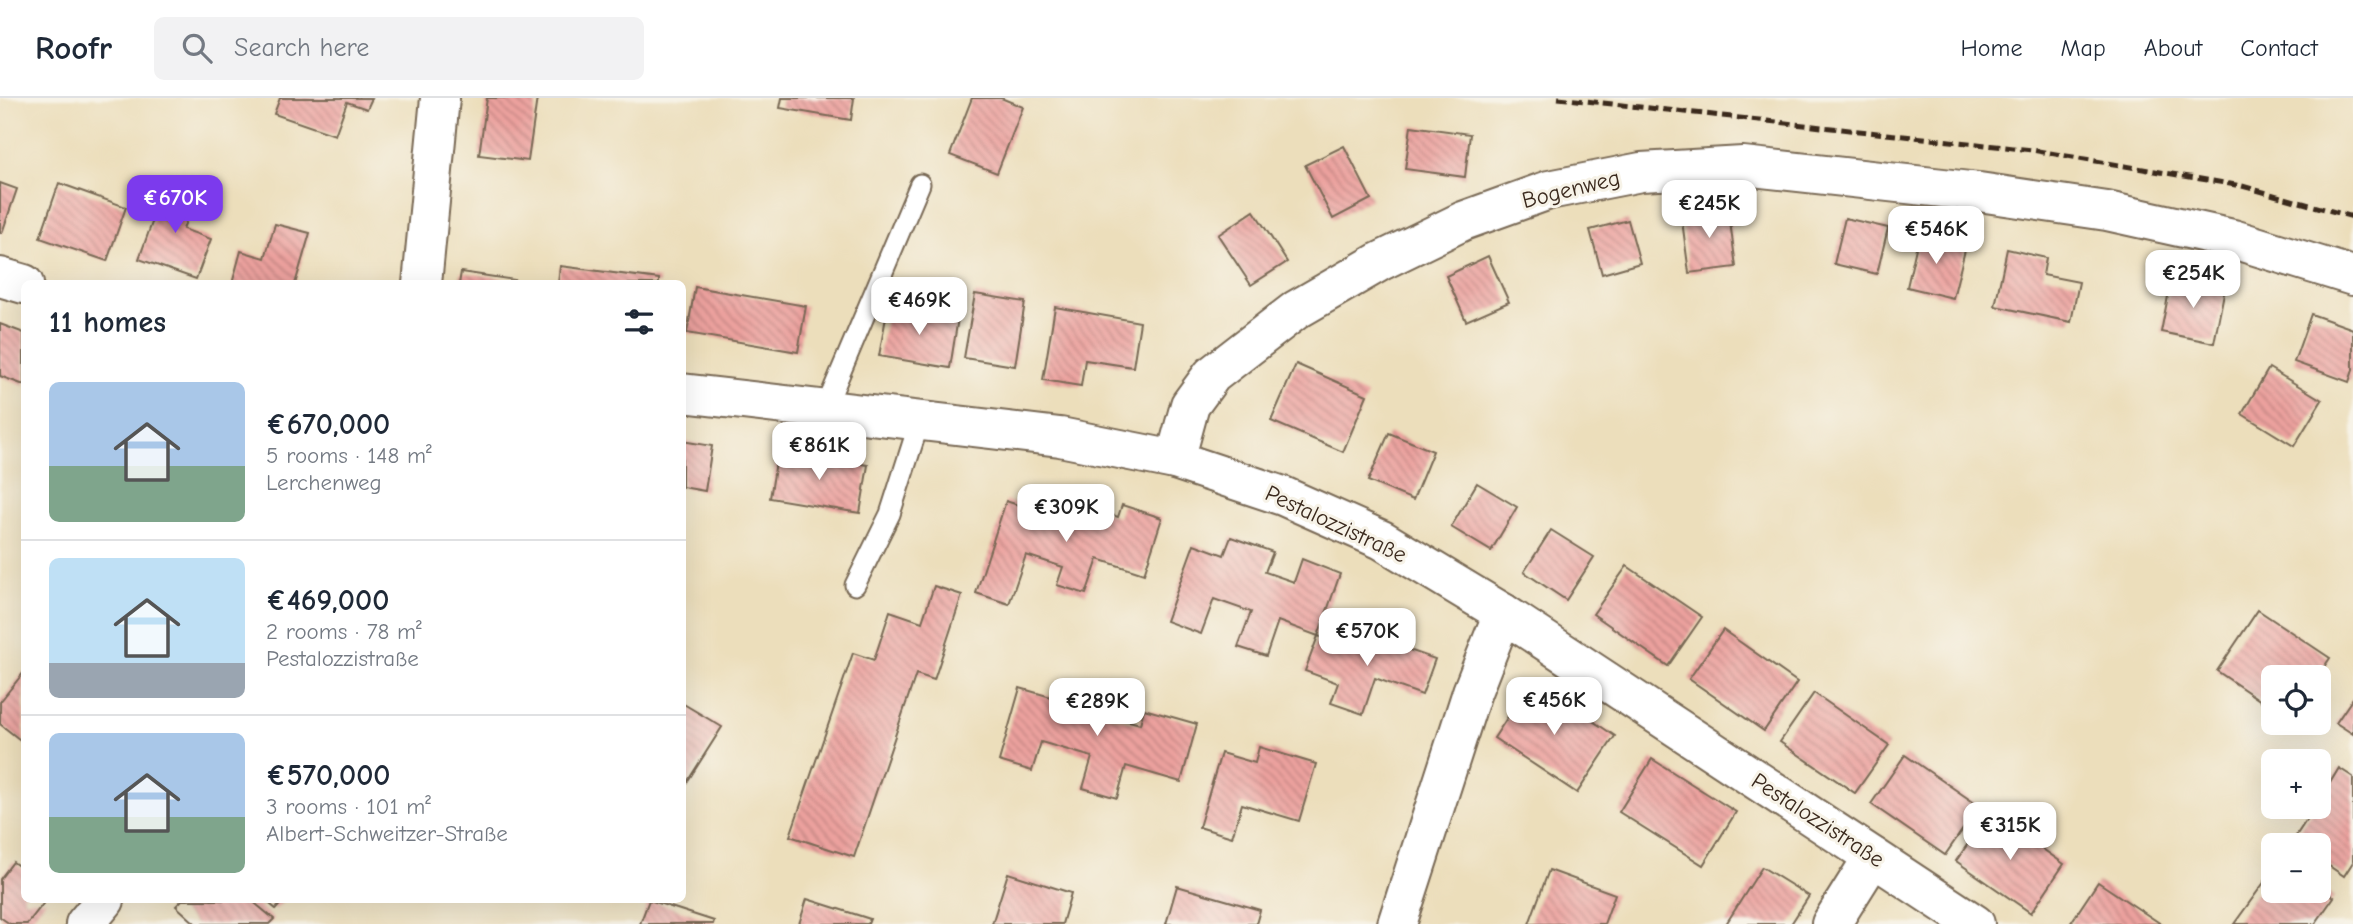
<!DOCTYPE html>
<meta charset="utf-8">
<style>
:root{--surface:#fff;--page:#f2f2f3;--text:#1f2937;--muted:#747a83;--line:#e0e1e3;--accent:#7c3aed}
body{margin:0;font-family:"Comic Neue",sans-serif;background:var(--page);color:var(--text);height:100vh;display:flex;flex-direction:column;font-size:26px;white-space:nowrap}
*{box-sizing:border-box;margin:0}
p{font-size:23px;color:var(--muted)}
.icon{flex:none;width:38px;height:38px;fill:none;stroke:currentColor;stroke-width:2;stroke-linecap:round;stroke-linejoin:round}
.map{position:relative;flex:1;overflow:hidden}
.side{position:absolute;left:21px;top:182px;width:665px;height:623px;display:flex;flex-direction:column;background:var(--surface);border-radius:10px;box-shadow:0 7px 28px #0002}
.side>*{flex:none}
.buttons{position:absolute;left:2261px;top:567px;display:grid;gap:14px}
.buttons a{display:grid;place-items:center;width:70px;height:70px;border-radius:10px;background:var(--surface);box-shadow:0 7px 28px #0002;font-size:35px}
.price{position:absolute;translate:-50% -60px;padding:0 16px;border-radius:14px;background:#fff;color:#222;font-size:23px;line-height:46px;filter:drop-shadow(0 2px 4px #0008)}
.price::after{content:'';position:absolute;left:50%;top:42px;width:21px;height:16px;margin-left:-10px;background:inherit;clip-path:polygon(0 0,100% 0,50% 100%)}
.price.active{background:var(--accent);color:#fff}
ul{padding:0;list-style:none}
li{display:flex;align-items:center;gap:21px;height:175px;padding:0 28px}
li+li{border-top:2px solid var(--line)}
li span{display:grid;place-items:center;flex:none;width:196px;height:140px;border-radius:10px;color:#555}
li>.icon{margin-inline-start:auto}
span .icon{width:84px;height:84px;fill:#fffc;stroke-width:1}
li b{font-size:30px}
h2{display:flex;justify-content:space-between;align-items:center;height:84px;padding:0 28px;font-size:30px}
header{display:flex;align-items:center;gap:42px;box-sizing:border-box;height:98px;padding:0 35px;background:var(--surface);border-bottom:2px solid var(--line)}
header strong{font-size:33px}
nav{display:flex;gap:38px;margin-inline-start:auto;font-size:24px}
.search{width:490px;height:63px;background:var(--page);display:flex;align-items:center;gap:18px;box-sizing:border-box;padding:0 24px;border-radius:10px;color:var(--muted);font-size:26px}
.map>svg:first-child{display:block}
.building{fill:url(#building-back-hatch)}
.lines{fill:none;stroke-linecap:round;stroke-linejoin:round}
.service-casing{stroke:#796955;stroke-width:23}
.minor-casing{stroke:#796955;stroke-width:42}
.service{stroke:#fff;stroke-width:19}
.minor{stroke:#fff;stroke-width:38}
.rail{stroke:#3b2a1e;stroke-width:5;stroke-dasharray:10 5;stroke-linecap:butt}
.labels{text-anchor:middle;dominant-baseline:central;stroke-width:6;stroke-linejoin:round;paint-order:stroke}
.street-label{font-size:23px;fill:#3b2a1e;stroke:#f7f3e8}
</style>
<header>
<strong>Roofr</strong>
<div class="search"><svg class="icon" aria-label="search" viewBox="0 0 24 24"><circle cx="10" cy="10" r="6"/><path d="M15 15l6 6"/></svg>Search here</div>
<nav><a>Home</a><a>Map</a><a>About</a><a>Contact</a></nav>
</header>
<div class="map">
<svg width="2353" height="826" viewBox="0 0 2353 826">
<defs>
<pattern id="building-back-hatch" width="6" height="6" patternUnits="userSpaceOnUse" patternTransform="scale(1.75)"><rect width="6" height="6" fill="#eca19e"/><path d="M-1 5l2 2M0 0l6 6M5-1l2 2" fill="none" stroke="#c08380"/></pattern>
</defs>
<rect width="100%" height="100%" fill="#f7f3e8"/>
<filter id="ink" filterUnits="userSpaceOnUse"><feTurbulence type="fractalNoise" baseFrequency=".0143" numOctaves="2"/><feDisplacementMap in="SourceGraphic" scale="14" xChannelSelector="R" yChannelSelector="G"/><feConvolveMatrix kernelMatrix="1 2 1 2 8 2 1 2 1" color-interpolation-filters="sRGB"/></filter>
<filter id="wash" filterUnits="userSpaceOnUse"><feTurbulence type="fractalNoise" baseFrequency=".00686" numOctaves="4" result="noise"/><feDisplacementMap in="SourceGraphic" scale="28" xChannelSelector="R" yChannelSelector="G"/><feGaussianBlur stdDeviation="1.57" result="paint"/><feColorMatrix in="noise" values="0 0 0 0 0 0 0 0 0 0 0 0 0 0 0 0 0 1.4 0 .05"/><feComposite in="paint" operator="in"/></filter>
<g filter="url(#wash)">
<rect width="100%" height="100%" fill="#ecdebb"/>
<g id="blocks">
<!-- building -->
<g class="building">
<polygon points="280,0 372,0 367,11 347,4 335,37 274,16"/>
<polygon points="487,0 537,0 528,63 479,57"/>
<polygon points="782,0 854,0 851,22 780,10"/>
<polygon points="972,0 1001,0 1023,9 997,75 950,57"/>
<polygon points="1411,28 1470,36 1465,79 1405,71"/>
<polygon points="1344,48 1371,101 1333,121 1305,67"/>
<polygon points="167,83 197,94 183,131 211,141 196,181 139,161"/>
<polygon points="0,85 17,91 2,135 0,135"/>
<polygon points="59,85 126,109 107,163 40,140"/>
<polygon points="1728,108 1736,169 1689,175 1681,115"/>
<polygon points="1254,113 1287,164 1251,187 1218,137"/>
<polygon points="1845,120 1888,130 1877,176 1834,166"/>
<polygon points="1628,122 1640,165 1602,176 1590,132"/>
<polygon points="275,126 310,135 295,186 232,186 241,153 265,160"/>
<polygon points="1919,137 1966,148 1953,200 1907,189"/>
<polygon points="2007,151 2046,160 2043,177 2079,184 2071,224 1995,208"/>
<polygon points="1488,158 1509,204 1466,223 1446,178"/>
<polygon points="560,168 659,181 659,186 558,186"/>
<polygon points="461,174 515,182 515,186 459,186"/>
<polygon points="2172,178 2225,190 2214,245 2161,234"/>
<polygon points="695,189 806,208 798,254 687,235"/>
<polygon points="975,196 1025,204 1015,268 964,260"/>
<polygon points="888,208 958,220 950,270 879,258"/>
<polygon points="1055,209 1140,224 1133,269 1085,262 1081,288 1043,282"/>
<polygon points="2311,216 2353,231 2353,272 2349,284 2294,264"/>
<polygon points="0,226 24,235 24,287 0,278"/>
<polygon points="1296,266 1367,297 1343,354 1271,323"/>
<polygon points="2269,270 2322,302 2294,348 2242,316"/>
<polygon points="1389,335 1433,353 1413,402 1368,383"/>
<polygon points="682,343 712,348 705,393 682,389"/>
<polygon points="778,352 868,367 860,415 770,400"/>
<polygon points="1477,385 1517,409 1491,453 1451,429"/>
<polygon points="1046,395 1118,419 1122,407 1162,420 1144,476 1098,461 1086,496 1057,487 1063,469 1026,457 1009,506 976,495 1006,403 1039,414"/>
<polygon points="1551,432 1594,459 1566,502 1524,474"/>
<polygon points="1231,439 1273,454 1265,474 1294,484 1302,461 1340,476 1318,538 1278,523 1266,558 1238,549 1251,514 1214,501 1201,536 1166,523 1194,446 1224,457"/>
<polygon points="1627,468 1702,519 1668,568 1593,516"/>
<polygon points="934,488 962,497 934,582 916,576 854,759 790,738 853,555 874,562 890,513 922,524"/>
<polygon points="2258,512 2330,560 2317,579 2273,579 2273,611 2217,573"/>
<polygon points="1723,532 1797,584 1764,633 1689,581"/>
<polygon points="1358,534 1435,561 1422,597 1375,580 1363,616 1331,605 1338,585 1305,573 1318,538 1353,549"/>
<polygon points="24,574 24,645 0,626 0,604"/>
<polygon points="1532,582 1615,638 1577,695 1494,640"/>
<polygon points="1058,586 1109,601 1104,616 1140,626 1144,611 1197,626 1181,684 1126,668 1117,700 1083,690 1092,659 1041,644 1032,673 999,663 1020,590 1054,600"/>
<polygon points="1814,595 1889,647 1855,695 1780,644"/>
<polygon points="2353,600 2353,636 2336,625"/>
<polygon points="682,605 722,629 682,692"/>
<polygon points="1259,649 1316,666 1299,723 1242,706 1232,739 1199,729 1221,655 1255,665"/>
<polygon points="1905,657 1979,708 1945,757 1871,706"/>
<polygon points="1652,661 1736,714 1703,767 1619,714"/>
<polygon points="2339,670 2353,679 2353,764 2344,778 2319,761 2319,747 2297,747 2292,744 2315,709 2319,709 2319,703"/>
<polygon points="1990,714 2064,766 2031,815 1956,763"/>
<polygon points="13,764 24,772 24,802 46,802 27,826 10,826 0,819 0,781"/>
<polygon points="1762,769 1809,798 1791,826 1726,826"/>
<polygon points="1549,772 1615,796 1604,826 1529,826"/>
<polygon points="2273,772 2273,793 2319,793 2319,788 2334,799 2315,826 2234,826"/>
<polygon points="1008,775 1071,795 1062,826 992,826"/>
<polygon points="2098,784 2161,826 2070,826"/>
<polygon points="1177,788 1260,812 1256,826 1166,826"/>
<polygon points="807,801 870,821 868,826 799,826"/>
<polygon points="182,802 251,802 274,821 269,826 196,826 176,808"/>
<polygon points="265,802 284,802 276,811"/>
<polygon points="649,802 714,823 713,826 640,826"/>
</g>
</g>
</g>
<g filter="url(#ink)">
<use href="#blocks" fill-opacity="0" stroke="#796955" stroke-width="2"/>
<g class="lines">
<defs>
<g id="service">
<polyline points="825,311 920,86"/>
<polyline points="855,487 890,416 920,322"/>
</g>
<g id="minor">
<polyline points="0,179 24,186"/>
<polyline points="422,186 440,0"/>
<polyline points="682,295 1060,339 1175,362 1283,398 1382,442 1503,515 1975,826"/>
<polyline points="1175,362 1190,307 1212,277 1296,212 1379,164 1463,123 1549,92 1641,74 1743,68 1979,94 2107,113 2233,141 2353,178"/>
<polyline points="85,826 105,802"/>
<polyline points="1397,826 1472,594 1503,515"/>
<polyline points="1831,826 1873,759"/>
</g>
</defs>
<!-- service casing -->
<use href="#service" class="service-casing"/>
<!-- minor casing -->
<use href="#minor" class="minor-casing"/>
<!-- service -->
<use href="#service" class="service"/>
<!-- minor -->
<use href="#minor" class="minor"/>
<!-- rail -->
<polyline class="rail" points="1558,0 2032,52 2242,88 2353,119"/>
</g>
</g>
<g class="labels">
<!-- street labels -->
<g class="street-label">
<text transform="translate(1571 91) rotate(-14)">Bogenweg</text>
<text transform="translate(1336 426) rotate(25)">Pestalozzistraße</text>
<text transform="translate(1818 722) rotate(33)">Pestalozzistraße</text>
</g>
</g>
</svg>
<div class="buttons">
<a><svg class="icon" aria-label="locate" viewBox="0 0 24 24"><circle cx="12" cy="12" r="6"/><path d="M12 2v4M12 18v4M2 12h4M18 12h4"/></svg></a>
<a>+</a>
<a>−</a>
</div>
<b class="price active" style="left:175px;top:137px">€670K</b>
<b class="price" style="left:1709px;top:142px">€245K</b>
<b class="price" style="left:1936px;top:168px">€546K</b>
<b class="price" style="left:2193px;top:212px">€254K</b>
<b class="price" style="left:919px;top:239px">€469K</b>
<b class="price" style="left:819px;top:384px">€861K</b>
<b class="price" style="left:1066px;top:446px">€309K</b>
<b class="price" style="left:1367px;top:570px">€570K</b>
<b class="price" style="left:1554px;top:639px">€456K</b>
<b class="price" style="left:1097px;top:640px">€289K</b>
<b class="price" style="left:2010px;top:764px">€315K</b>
<section class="side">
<h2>11 homes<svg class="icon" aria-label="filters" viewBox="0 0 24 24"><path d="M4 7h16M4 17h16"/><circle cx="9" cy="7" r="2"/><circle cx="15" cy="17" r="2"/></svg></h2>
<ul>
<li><span style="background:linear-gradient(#a9c7e8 60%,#7fa58c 0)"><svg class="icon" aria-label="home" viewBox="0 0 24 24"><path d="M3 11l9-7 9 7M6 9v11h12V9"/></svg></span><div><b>€670,000</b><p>5 rooms · 148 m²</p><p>Lerchenweg</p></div></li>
<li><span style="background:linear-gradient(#bfe0f5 75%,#9aa5b1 0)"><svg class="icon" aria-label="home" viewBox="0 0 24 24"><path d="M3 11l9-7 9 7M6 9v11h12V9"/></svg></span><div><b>€469,000</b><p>2 rooms · 78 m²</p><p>Pestalozzistraße</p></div></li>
<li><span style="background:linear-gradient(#a9c7e8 60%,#7fa58c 0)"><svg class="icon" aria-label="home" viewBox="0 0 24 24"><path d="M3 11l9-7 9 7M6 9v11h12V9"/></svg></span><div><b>€570,000</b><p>3 rooms · 101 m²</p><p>Albert-Schweitzer-Straße</p></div></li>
</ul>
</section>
</div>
